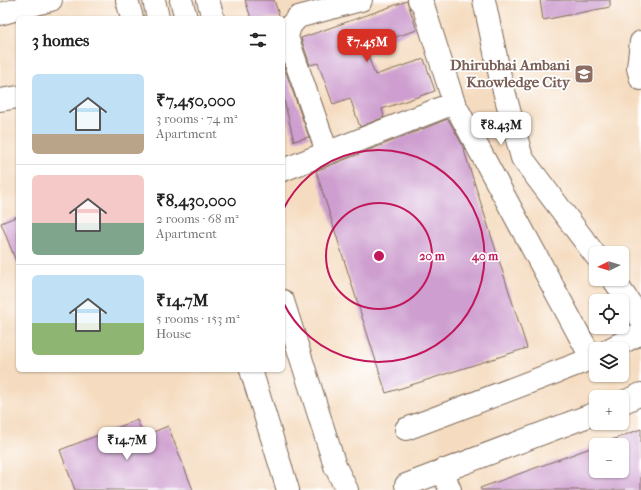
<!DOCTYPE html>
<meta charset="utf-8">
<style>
:root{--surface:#fff;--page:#f6f6f6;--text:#222;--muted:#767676;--line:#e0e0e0;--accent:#d93025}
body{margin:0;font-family:"IM FELL French Canon",serif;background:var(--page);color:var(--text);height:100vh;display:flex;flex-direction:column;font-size:15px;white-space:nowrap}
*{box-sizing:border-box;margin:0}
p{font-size:13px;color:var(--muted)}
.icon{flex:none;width:22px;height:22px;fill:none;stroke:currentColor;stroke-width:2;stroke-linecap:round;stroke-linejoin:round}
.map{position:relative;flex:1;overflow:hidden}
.side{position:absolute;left:16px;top:16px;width:269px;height:356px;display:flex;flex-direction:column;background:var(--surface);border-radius:6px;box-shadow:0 1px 3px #0004}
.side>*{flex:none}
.needle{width:26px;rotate:265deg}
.buttons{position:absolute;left:589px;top:246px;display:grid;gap:8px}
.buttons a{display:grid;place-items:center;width:40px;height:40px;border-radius:6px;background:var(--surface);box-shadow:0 1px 3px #0004;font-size:20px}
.price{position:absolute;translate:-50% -34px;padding:0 9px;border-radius:8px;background:#fff;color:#222;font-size:13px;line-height:26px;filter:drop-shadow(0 1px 2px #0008)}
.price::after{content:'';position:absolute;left:50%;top:24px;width:12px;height:9px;margin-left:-6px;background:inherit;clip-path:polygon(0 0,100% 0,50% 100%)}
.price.on{background:var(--accent);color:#fff}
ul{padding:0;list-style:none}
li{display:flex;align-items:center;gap:12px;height:100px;padding:0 16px}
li+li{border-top:1px solid var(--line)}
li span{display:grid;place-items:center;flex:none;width:112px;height:80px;border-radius:6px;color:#555}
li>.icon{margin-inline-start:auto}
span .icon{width:48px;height:48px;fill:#fffc;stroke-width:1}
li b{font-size:17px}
h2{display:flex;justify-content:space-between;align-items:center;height:48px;padding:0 16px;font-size:17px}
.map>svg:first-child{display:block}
.building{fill:#cd9ecf}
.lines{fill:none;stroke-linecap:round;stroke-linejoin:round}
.minor-casing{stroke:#7c6857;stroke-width:24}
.major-casing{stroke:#7c6857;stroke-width:24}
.minor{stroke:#fff;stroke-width:22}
.major{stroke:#fff;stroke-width:22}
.ring{fill:none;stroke:#c2185b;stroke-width:2}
.labels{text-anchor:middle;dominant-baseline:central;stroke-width:3.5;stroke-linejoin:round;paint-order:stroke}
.education-label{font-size:15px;font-weight:bold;fill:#785e54;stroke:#fff;text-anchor:end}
.centre{fill:#c2185b;stroke:#fff;stroke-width:2}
.ring-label{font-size:12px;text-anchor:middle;font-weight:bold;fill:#c2185b;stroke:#fff;stroke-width:3.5;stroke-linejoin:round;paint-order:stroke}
</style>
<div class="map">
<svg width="641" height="490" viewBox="0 0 641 490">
<rect width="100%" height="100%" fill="#fff"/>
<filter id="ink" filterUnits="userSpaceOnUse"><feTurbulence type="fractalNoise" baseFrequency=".025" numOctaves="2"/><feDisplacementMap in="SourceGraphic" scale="8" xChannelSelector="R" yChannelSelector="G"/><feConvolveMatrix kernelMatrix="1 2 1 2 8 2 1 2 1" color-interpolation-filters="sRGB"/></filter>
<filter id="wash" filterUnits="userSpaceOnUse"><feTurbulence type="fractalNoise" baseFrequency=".012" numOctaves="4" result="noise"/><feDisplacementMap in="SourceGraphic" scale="16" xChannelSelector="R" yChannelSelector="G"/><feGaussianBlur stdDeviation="0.9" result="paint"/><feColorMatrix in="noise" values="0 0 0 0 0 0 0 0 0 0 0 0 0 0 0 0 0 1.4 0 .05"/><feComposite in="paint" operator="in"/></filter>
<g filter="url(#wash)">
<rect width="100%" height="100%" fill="#f5dcc0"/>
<g id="blocks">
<!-- building -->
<g class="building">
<polygon points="245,0 274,0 280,18 251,18"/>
<polygon points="540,0 610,0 610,7 543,20"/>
<polygon points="407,1 417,30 365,47 375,75 424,59 435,91 382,109 384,117 360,127 350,98 333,104 318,63 310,65 301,38"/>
<polygon points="283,64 309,137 294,141 283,96"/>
<polygon points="448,119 462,144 527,348 386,393 316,171"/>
<polygon points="18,216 18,263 17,264 1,223"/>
<polygon points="137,420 144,436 168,426 193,490 75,490 60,450"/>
<polygon points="641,429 641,490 481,490 480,488 596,446 596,471 622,471 622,445 598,445"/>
</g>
</g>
</g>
<g filter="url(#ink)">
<use href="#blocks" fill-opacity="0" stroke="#7c6857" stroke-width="1"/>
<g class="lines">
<defs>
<g id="minor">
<polyline points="419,0 423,5 454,103 592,359"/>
<polyline points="484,0 500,76 522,158 596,256"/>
<polyline points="0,14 51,0"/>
<polyline points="641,42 638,68 641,79"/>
<polyline points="0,100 18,97"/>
<polyline points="327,152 287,37 290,26 298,17 361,0"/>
<polyline points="283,170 454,103"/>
<polyline points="613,279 641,319"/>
<polyline points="610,349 641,333"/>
<polyline points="622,403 641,394"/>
<polyline points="406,429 596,357"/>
<polyline points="442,470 450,490"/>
<polyline points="406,485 596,413"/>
</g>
<g id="major">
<polyline points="127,0 132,18"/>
<polyline points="154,0 158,18"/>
<polyline points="181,0 186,18"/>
<polyline points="208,0 213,18"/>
<polyline points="283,301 335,466 347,490"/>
<polyline points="251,370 288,490"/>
</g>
</defs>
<!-- minor casing -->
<use href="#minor" class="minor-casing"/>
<!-- major casing -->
<use href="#major" class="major-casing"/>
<!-- minor -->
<use href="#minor" class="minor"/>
<!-- major -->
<use href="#major" class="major"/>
</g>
</g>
<!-- distance rings -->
<g class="ring">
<circle cx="379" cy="256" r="53"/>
<path d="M283 210A106 106 0 1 1 283 302"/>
</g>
<!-- icons -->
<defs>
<symbol id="university-square" viewBox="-11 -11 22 22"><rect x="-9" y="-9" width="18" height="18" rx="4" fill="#8d6e63" stroke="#fff"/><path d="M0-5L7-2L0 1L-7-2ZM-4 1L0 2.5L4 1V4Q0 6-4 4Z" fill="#fff"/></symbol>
</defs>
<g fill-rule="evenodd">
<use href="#university-square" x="573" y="63" width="22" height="22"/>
</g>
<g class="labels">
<!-- education labels -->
<g class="education-label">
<text x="570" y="65">Dhirubhai Ambani<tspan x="570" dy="17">Knowledge City</tspan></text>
</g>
</g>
<circle cx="379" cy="256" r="6" class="centre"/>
<g class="ring-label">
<text x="432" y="260">20 m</text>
<text x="485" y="260">40 m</text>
</g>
</svg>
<div class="buttons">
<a><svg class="needle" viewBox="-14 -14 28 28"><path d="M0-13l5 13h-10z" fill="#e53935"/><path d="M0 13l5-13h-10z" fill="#767676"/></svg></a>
<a><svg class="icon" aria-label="locate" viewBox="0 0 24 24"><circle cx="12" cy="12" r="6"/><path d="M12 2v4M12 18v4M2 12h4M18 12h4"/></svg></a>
<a><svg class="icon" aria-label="layers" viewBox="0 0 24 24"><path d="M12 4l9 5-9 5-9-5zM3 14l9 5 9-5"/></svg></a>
<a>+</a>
<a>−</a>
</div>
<b class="price on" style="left:367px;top:63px">₹7.45M</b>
<b class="price" style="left:501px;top:146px">₹8.43M</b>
<b class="price" style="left:127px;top:461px">₹14.7M</b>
<section class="side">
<h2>3 homes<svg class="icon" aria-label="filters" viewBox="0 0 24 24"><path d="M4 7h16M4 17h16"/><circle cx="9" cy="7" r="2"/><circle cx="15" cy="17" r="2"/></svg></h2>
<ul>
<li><span style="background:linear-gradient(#bfe0f5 75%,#b9a48a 0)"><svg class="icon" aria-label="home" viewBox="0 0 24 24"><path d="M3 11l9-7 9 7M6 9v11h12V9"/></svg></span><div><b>₹7,450,000</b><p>3 rooms · 74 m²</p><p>Apartment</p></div></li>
<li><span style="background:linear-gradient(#f6c9c9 60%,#7fa58c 0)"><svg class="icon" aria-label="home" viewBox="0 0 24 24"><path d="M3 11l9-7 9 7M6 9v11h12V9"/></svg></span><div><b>₹8,430,000</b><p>2 rooms · 68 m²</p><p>Apartment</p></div></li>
<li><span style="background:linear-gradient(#bfe0f5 60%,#8fb573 0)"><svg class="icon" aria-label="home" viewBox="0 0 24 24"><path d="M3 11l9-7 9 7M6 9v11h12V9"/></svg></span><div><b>₹14.7M</b><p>5 rooms · 153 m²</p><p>House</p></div></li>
</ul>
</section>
</div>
